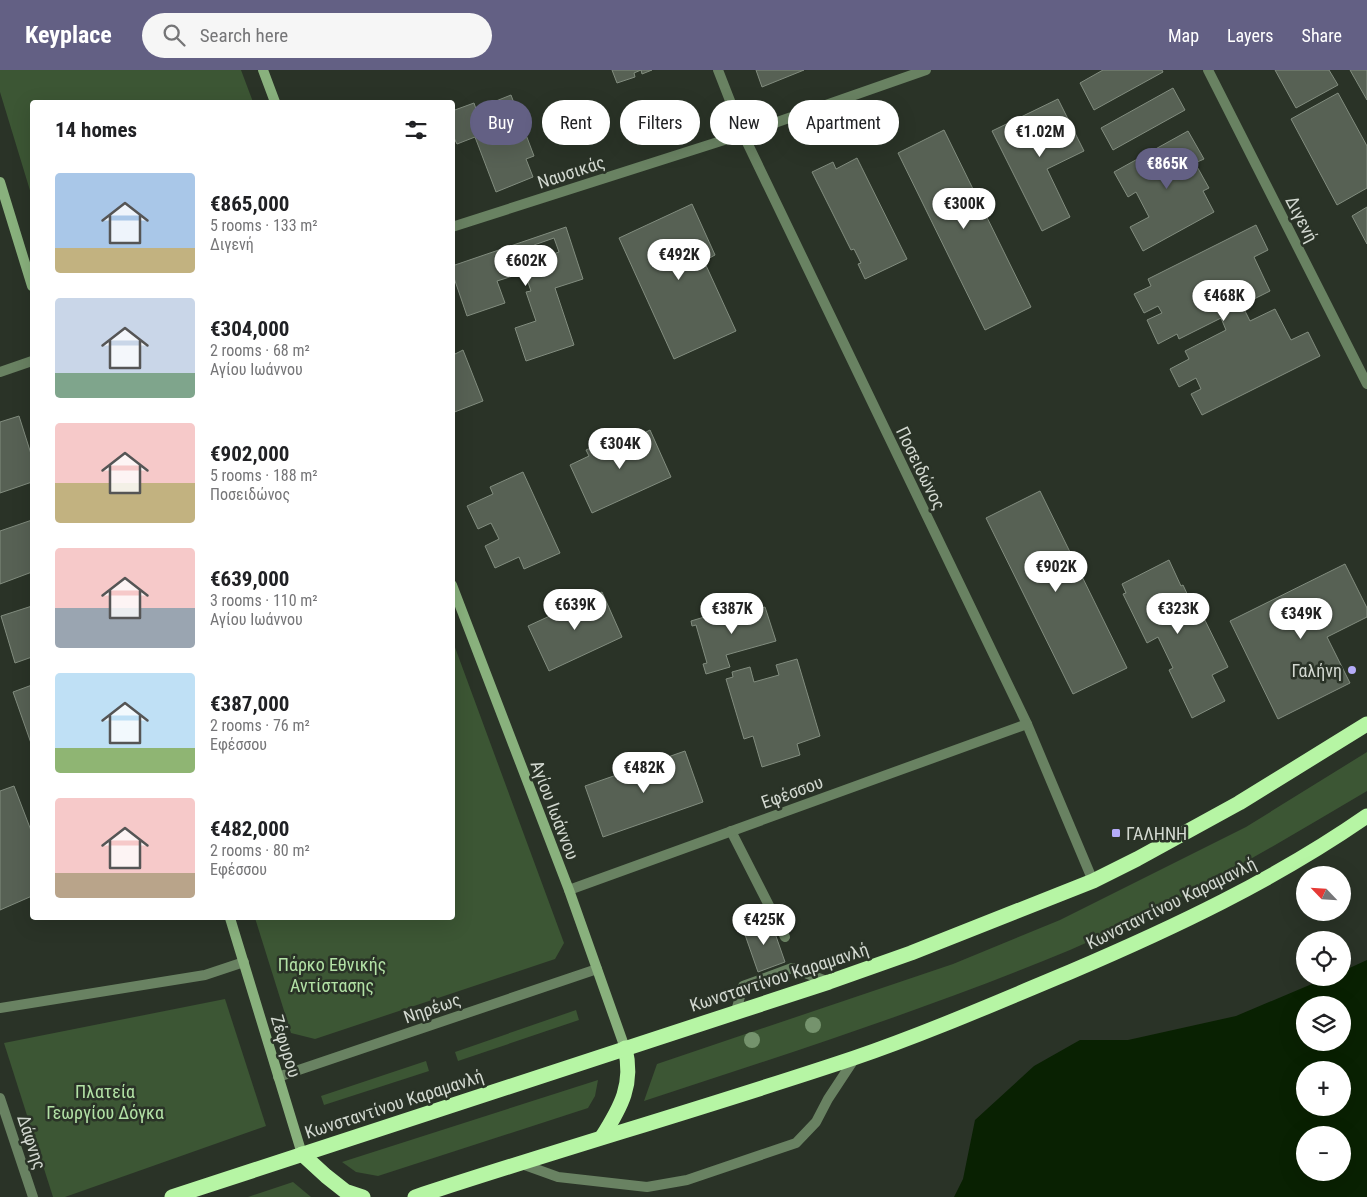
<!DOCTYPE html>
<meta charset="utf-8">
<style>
:root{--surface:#fff;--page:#f6f6f6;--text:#202124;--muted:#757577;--accent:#636084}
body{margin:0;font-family:"Roboto Condensed",sans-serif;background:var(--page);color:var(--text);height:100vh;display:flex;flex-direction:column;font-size:19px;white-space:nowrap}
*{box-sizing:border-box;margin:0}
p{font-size:16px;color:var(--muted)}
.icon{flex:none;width:28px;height:28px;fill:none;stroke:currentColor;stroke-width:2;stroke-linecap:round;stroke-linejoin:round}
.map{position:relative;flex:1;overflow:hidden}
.details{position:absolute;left:30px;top:30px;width:425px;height:820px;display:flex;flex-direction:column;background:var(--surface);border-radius:5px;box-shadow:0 5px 20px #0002}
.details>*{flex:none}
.banner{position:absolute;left:470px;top:30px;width:475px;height:45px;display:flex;gap:10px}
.needle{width:32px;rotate:295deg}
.controls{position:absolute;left:1296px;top:796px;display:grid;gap:10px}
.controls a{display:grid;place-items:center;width:55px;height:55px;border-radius:50%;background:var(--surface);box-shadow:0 5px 20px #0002;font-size:25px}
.price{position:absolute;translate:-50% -42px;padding:0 11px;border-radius:18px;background:#fff;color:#222;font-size:16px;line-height:32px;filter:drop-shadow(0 1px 2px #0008)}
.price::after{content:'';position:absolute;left:50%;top:30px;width:15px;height:11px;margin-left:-8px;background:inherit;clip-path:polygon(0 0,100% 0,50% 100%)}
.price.current{background:var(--accent);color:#fff}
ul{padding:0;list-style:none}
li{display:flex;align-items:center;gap:15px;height:125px;padding:0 25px}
li span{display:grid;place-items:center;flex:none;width:140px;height:100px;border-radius:5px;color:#555}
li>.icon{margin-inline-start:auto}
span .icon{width:60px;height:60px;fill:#fffc;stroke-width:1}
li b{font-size:21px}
h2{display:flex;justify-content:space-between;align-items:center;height:60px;padding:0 25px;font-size:21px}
.chip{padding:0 18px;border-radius:22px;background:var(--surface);box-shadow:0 5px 20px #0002;font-size:18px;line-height:45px}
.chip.current{background:var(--accent);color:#fff}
header{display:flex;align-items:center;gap:30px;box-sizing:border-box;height:70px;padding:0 25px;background:var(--accent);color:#fff}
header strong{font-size:24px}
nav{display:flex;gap:28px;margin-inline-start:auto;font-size:18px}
.search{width:350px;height:45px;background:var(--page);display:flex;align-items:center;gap:12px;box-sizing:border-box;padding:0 18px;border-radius:28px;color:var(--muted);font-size:19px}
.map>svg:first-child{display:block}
.green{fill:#3c5634}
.water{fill:#092102;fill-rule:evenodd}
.building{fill:#576154;stroke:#828d7f;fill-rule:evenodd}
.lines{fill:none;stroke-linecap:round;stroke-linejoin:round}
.lane{stroke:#698262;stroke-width:10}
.street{stroke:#698262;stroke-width:10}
.secondary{stroke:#89b17d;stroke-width:10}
.highway{stroke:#b6f5a4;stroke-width:15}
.tree{fill:#75936d}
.poi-dot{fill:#b5acf9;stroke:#2a3327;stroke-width:2}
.labels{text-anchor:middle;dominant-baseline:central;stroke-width:5;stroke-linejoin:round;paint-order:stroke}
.street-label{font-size:18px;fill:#d2d8d0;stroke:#2a3327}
.poi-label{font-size:18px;fill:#d2d8d0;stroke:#2a3327;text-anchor:end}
.park-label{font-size:18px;fill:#b3e2a6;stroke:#2a3327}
</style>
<header>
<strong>Keyplace</strong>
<div class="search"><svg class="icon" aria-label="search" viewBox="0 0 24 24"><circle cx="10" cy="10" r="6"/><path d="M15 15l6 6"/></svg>Search here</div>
<nav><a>Map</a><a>Layers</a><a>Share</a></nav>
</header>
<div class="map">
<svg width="1367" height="1127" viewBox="0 0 1367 1127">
<rect width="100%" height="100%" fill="#2a3327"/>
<!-- green -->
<g class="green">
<polygon points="0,0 241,0 253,32 32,32 32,127 0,22"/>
<polygon points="453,572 564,873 555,889 315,969 291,963 255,848 452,848"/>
<path d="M1367 682V721C1271 778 1173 836 1070 880 931 938 787 984 644 1031L657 994 953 894 1060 850 1246 757Z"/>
<polygon points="225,929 266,1056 65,1127 53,1127 4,973"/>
<polygon points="576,940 579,950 458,991 455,982"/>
<polygon points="426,991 429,1001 324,1035 321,1026"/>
<polygon points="598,1010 595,1026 588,1038 378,1106 356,1102 342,1092"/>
<polygon points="293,1112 311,1127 248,1127"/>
</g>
<!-- water -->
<path class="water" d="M1367 890V1127H954L963 1109 975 1050 1034 996 1080 970H1128L1236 946 1326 908H1342L1343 901ZM1305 935H1342V972H1305ZM1305 1000H1342V1038H1305ZM1305 1065H1342V1102H1305Z"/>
<!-- building -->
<g class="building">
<polygon points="612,0 652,0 642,4 641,0 634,3 635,7 617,13"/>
<polygon points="756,0 804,0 762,17"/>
<polygon points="1103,0 1162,0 1163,2 1094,40 1080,13"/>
<polygon points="1275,0 1329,0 1338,15 1296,38"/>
<polygon points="1350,0 1367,0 1367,30"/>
<polygon points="1173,18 1185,40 1113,80 1101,58"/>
<polygon points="1338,23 1367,76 1367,118 1337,135 1291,49"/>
<polygon points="511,25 534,86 526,89 533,107 496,122 475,67 457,74 452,64 452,41 474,33 476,39"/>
<polygon points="1058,29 1084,81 1047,99 1070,147 1042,161 992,61"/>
<polygon points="944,60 1031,237 985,260 898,83"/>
<polygon points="1188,61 1204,89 1195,93 1209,118 1203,121 1214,142 1143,181 1130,157 1149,147 1136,122 1128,127 1114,102"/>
<polygon points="857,88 907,189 865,209 858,194 861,193 854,179 851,180 812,102 833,92 836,99"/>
<polygon points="692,134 715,185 704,191 736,261 674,289 619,168"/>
<polygon points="1367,137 1367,174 1352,146"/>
<polygon points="1256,155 1268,180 1254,187 1270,221 1242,235 1250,251 1275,239 1291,270 1308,262 1320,286 1202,345 1191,324 1201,319 1196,308 1179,317 1170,299 1189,289 1185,281 1226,260 1221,248 1179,269 1177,264 1158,274 1147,250 1162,243 1158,236 1144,243 1134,224 1151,216 1148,209"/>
<path d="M566 157 583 209 555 218 574 275 526 291 515 258 536 251 526 222 531 221 521 192 512 196 516 205 497 211 505 233 467 246 452 202V196ZM554 168 559 182 539 189 534 175Z"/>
<polygon points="452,278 455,284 463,280 483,331 452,343"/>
<polygon points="19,346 32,387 32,412 0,423 0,352"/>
<polygon points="650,360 671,407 592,443 570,395 589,386 586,380 618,365 621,369 631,365 632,369"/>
<polygon points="523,402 560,483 524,499 519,487 495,498 485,476 499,469 491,453 478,459 467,436 493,424 490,417"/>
<polygon points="1040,421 1127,598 1073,624 986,448"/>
<polygon points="32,450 32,502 0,514 0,461"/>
<polygon points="1169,490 1181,516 1183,515 1190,530 1194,528 1228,597 1212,605 1225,631 1192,648 1169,600 1173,598 1158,567 1147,573 1123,524 1126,523 1122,514"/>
<polygon points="1345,494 1367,538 1367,547 1327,567 1350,613 1278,649 1230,551"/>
<polygon points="602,522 622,567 549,601 528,556"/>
<polygon points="32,536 32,587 15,593 1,546"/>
<polygon points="765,537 776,571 726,585 730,597 706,604 703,594 707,593 696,555 692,556 691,551 731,539 734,547"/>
<polygon points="797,589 820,666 797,674 800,685 762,697 753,666 744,669 726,609 733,607 732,602 750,597 754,612 779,605 776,595"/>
<polygon points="32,615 32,676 13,622"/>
<polygon points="685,681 703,732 603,767 585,716"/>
<polygon points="14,716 32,763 32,826 0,840 0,721"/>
<polygon points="770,849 785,892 758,902 743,859"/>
</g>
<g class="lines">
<!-- lane -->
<g class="lane">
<polyline points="731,761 785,867"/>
<polyline points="736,941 743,916 792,898 829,912"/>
<polyline points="278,1007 597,899"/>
<polyline points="519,1093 558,1107 647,1117 687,1110 796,1073 816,1052 828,1029 855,988"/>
</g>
<!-- street -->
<g class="street">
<polyline points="718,0 743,64 1027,654 1093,811"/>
<polyline points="1208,0 1367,314"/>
<polyline points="452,157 743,64 926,0"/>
<polyline points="0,302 32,291"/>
<polyline points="569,820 1027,654"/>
<polyline points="0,938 205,905 244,892"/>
<polyline points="0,1028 33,1127"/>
</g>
<!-- secondary -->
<g class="secondary">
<polyline points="263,0 275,32"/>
<polyline points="0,112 32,216"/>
<polyline points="452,515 569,820 625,978"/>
<polyline points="230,848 302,1084"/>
</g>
<!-- highway -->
<g class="highway">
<path d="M602 1067C621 1037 634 1014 625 978"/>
<polyline points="302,1084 326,1106 345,1121 363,1127"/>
<polyline points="172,1127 829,912 911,883 1093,811 1137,789 1239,733 1367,654"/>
<path d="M415 1127C560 1079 708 1037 854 988 927 963 998 932 1070 902 1173 858 1275 810 1367 746"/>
</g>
</g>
<!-- trees -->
<g class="tree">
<circle cx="813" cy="955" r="8"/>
<circle cx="752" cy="970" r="8"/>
</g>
<!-- markers -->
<g class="poi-dot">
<circle cx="1352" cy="600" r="5"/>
<rect x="1111" y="758" width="10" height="10" rx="2.5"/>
</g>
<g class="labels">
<!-- street labels -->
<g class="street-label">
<text transform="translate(571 102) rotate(-18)">Ναυσικάς</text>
<text transform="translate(1302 149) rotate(63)">Διγενή</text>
<text transform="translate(921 398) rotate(64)">Ποσειδώνος</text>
<text transform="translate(792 722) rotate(-20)">Εφέσσου</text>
<text transform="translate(555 740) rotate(69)">Αγίου Ιωάννου</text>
<text transform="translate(1171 833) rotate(-26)">Κωνσταντίνου Καραμανλή</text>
<text transform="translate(779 907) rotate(-18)">Κωνσταντίνου Καραμανλή</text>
<text transform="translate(432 938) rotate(-19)">Νηρέως</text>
<text transform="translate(286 976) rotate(73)">Ζέφυρου</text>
<text transform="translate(394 1034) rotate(-18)">Κωνσταντίνου Καραμανλή</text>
<text transform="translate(32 1072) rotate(72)">Δάφνης</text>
</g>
<!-- poi labels -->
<g class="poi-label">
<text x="1342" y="600">Γαλήνη</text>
<text x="1126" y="763" text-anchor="start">ΓΑΛΗΝΗ</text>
</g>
<!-- park labels -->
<g class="park-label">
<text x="332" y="894">Πάρκο Εθνικής<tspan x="332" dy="21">Αντίστασης</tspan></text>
<text x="105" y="1021">Πλατεία<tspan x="105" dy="21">Γεωργίου Δόγκα</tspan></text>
</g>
</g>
</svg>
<div class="controls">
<a><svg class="needle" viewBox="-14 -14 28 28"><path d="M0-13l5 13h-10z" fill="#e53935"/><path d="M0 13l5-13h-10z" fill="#757577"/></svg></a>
<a><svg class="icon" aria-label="locate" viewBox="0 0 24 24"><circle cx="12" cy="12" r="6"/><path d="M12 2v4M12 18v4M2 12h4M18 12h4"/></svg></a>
<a><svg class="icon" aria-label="layers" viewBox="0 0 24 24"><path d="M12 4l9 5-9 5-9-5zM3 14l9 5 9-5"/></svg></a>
<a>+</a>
<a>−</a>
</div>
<b class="price" style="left:1040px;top:88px">€1.02M</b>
<b class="price current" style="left:1167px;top:120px">€865K</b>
<b class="price" style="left:964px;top:160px">€300K</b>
<b class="price" style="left:679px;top:211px">€492K</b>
<b class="price" style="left:526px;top:217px">€602K</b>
<b class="price" style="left:1224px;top:252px">€468K</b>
<b class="price" style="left:620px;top:400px">€304K</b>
<b class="price" style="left:1056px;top:523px">€902K</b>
<b class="price" style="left:575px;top:561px">€639K</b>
<b class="price" style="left:732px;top:565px">€387K</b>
<b class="price" style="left:1178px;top:565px">€323K</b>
<b class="price" style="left:1301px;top:570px">€349K</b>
<b class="price" style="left:644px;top:724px">€482K</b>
<b class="price" style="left:764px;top:876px">€425K</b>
<div class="banner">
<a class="chip current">Buy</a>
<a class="chip">Rent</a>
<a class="chip">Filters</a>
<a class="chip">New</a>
<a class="chip">Apartment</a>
</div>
<section class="details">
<h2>14 homes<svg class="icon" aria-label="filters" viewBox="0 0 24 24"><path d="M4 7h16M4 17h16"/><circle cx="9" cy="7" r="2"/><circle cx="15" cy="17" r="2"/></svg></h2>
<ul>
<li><span style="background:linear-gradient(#a9c7e8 75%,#c2b280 0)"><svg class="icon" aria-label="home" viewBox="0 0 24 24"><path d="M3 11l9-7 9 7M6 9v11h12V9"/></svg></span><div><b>€865,000</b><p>5 rooms · 133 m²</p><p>Διγενή</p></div></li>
<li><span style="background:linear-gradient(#c9d6e8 75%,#7fa58c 0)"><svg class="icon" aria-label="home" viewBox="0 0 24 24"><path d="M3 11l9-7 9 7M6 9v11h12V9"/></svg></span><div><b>€304,000</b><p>2 rooms · 68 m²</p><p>Αγίου Ιωάννου</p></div></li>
<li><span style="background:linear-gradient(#f6c9c9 60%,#c2b280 0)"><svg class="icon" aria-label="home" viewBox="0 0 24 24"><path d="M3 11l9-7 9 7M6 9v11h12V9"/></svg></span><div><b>€902,000</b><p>5 rooms · 188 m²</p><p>Ποσειδώνος</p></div></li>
<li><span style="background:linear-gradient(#f6c9c9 60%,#9aa5b1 0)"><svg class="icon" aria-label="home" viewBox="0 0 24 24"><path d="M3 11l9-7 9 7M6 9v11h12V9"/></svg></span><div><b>€639,000</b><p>3 rooms · 110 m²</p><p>Αγίου Ιωάννου</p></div></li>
<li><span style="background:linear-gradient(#bfe0f5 75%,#8fb573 0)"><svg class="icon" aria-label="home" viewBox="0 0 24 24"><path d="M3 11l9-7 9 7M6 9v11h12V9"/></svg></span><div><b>€387,000</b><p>2 rooms · 76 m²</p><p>Εφέσσου</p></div></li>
<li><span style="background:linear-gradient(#f6c9c9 75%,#b9a48a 0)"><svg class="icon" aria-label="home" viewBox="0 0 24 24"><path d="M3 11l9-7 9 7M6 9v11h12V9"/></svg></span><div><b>€482,000</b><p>2 rooms · 80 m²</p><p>Εφέσσου</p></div></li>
</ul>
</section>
</div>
